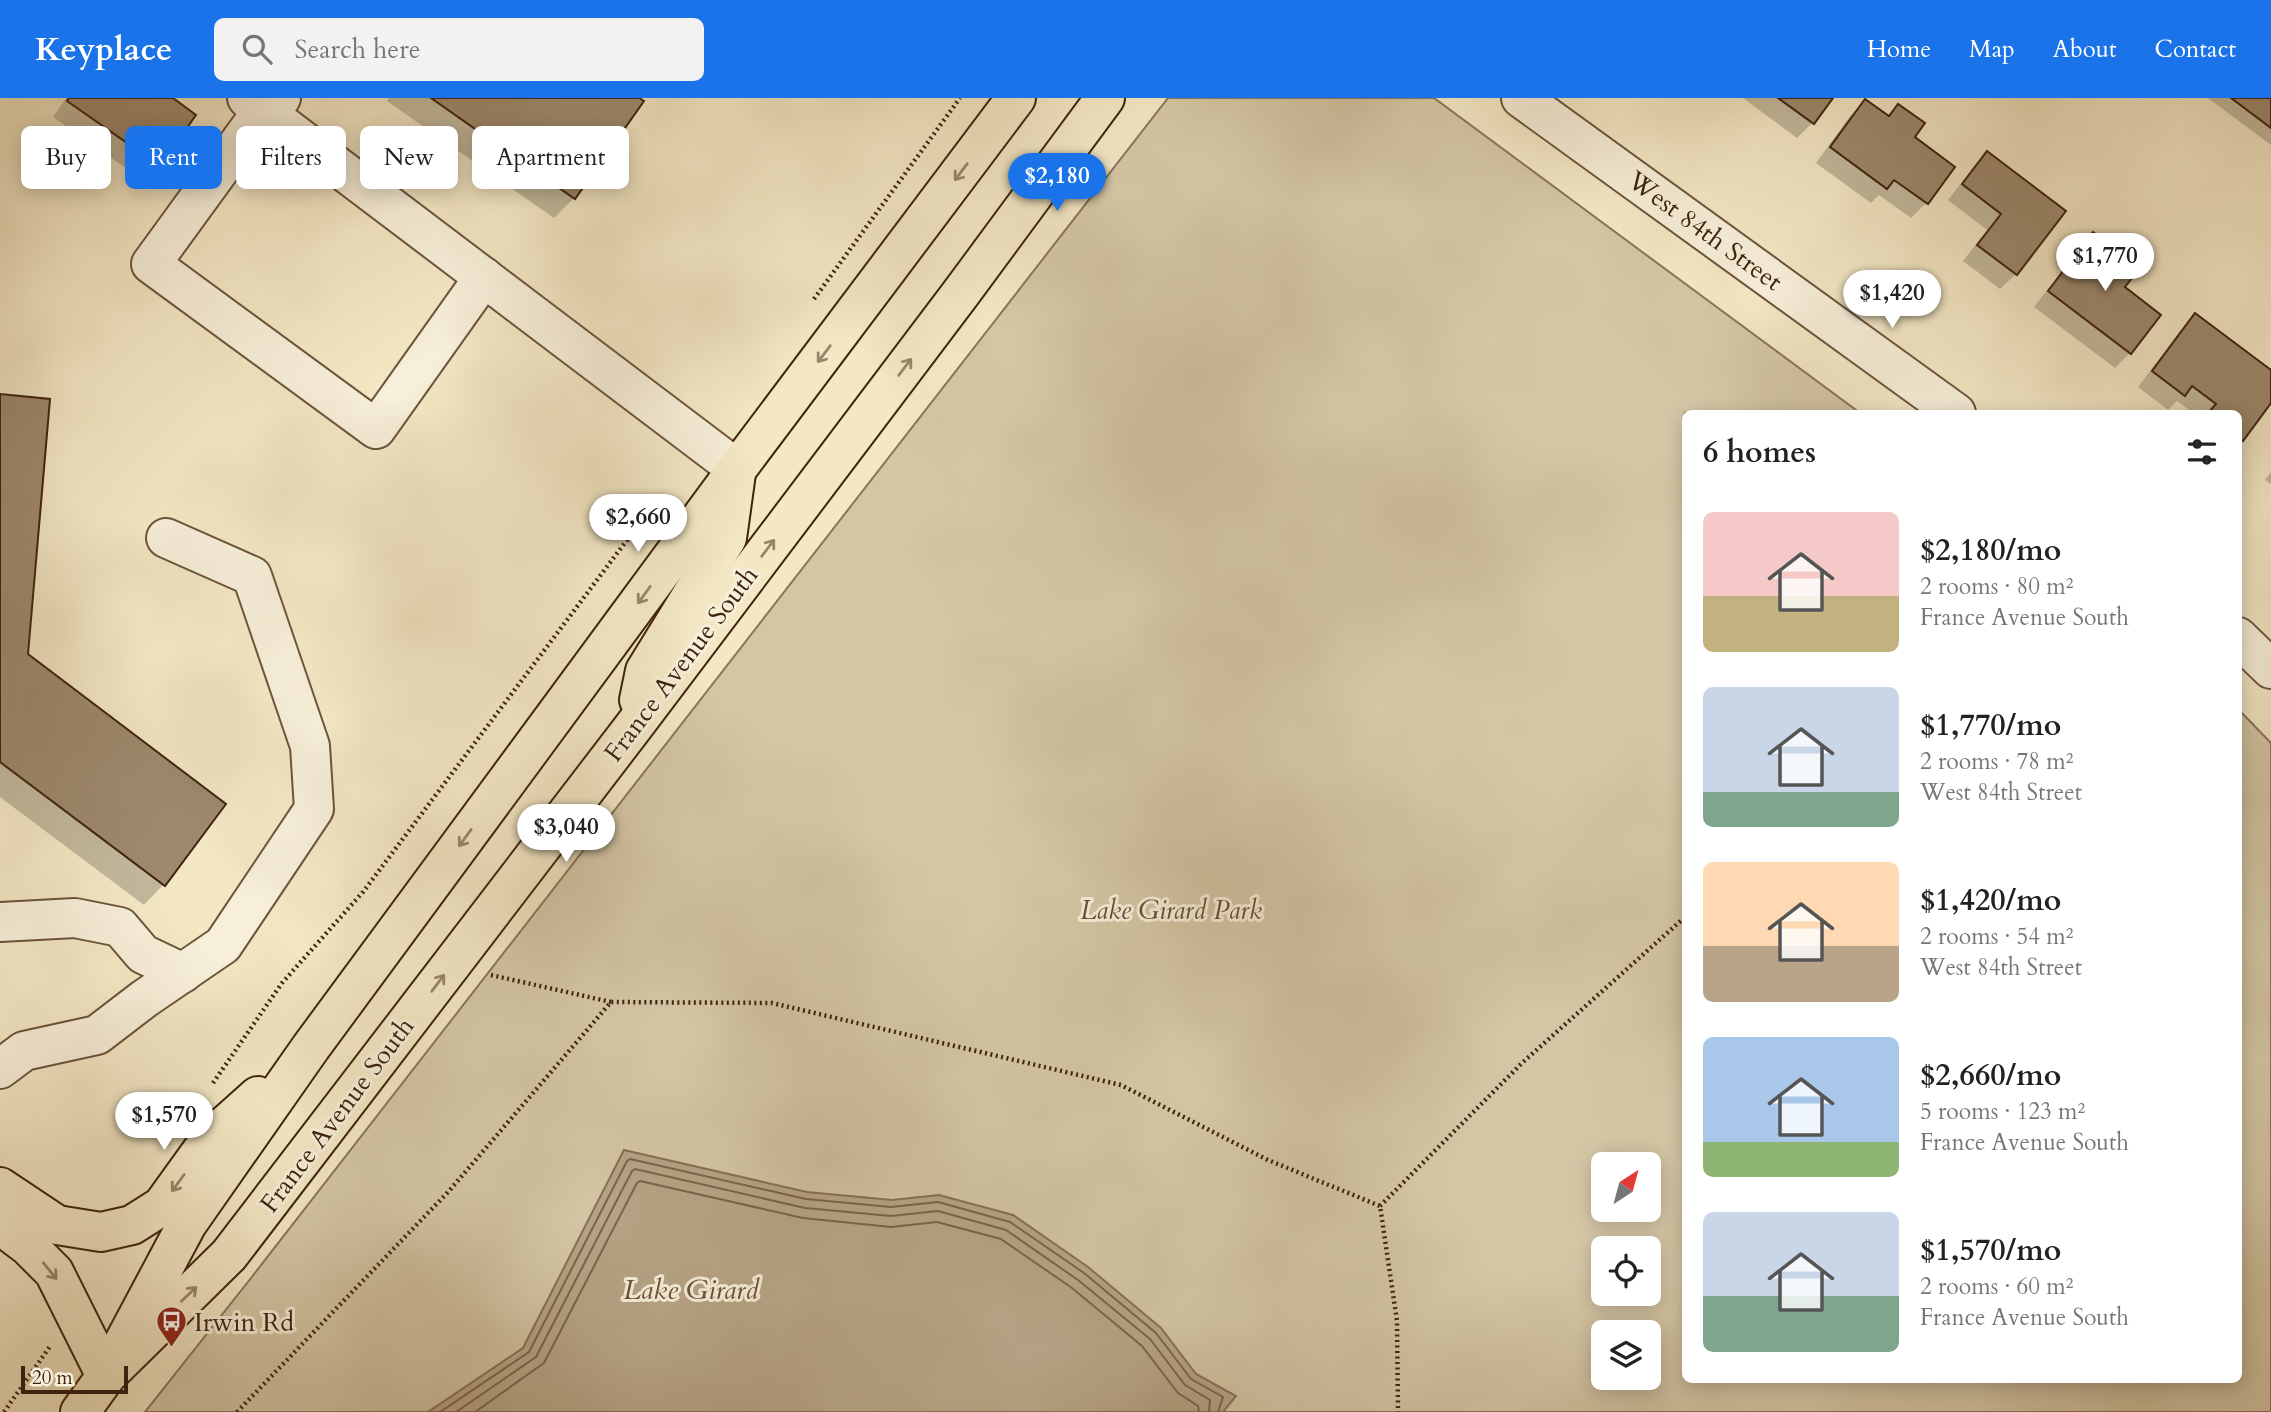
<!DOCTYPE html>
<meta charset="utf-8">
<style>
:root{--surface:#fff;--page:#f2f2f2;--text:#222;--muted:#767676;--accent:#1a73e8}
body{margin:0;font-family:Cardo,serif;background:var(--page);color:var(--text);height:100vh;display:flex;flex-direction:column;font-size:26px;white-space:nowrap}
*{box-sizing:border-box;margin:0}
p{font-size:23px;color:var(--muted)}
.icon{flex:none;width:38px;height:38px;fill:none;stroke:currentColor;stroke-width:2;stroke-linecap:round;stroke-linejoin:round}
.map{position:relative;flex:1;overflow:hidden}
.sheet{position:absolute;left:1682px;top:312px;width:560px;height:973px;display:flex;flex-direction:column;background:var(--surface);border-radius:10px;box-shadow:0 4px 18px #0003}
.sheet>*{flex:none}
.top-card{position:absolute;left:21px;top:28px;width:665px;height:63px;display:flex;gap:14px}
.needle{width:46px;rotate:36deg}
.controls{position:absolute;left:1591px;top:1054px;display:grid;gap:14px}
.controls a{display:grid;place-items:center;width:70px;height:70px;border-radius:10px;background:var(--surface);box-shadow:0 4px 18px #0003;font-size:35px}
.scale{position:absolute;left:21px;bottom:18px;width:107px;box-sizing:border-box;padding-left:7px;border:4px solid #3f230f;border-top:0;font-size:19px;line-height:24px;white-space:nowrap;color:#3f230f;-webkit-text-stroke:5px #f7efd9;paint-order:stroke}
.price{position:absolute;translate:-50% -60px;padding:0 16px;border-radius:24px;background:#fff;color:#222;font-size:23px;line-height:46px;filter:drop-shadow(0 2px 4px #0008)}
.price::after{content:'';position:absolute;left:50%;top:42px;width:21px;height:16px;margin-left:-10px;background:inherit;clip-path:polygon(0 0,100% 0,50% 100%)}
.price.active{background:var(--accent);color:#fff}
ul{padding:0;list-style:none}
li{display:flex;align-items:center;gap:21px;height:175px;padding:0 21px}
li span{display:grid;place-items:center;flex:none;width:196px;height:140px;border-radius:10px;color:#555}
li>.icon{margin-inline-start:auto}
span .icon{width:84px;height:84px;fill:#fffc;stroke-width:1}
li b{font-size:30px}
h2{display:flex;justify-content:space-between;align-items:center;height:84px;padding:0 21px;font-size:30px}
.tag{padding:0 24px;border-radius:10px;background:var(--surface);box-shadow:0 4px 18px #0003;font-size:24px;line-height:63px}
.tag.active{background:var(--accent);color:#fff}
header{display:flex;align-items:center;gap:42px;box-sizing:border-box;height:98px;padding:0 35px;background:var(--accent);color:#fff}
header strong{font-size:33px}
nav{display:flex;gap:38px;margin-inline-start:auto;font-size:24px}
.search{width:490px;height:63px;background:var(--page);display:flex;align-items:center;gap:18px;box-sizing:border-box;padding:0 24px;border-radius:10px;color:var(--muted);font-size:26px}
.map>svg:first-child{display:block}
.green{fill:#d4c6a5;stroke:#8a745a;stroke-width:2;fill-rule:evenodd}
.water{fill:#b6a486;stroke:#867056;stroke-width:2}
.shadow{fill:#0003}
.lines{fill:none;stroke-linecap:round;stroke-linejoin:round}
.shore{stroke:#7a644a;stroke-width:2}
.building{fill:#9d896d;stroke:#3f230f;stroke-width:2}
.minor-casing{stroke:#6c543c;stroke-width:42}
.major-casing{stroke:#3f230f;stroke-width:42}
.path{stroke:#3f230f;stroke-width:4.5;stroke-dasharray:2 3.5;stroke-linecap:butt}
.minor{stroke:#f7efd9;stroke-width:38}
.major{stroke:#f3e7c4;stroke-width:38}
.oneway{stroke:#99856a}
.labels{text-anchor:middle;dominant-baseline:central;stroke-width:6;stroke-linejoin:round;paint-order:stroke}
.street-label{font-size:26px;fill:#3f230f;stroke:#f7efd9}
.park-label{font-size:26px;font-style:italic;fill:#644c34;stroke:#f7efd9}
.poi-label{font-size:26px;fill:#3f230f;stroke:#f7efd9;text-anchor:start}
.water-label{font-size:28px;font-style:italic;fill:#695039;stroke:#f7efd9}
</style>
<header>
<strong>Keyplace</strong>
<div class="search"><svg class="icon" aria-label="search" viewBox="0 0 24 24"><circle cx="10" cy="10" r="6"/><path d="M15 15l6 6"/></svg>Search here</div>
<nav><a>Home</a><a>Map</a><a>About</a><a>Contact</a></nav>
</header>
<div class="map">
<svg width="2271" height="1314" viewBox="0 0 2271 1314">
<rect width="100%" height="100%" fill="#f3e7c4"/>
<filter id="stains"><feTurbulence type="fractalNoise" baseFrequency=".00286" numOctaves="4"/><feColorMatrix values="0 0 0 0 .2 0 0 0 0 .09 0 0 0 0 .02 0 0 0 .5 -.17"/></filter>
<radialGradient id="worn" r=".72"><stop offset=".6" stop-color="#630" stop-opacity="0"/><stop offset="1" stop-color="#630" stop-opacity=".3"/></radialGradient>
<!-- green -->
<path class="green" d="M1168 0H1434L1860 315H1685V1281H2238V611L2271 645V1314H145L251 1180ZM1603 1066H1648V1111H1603ZM1603 1150H1648V1195H1603ZM1603 1234H1648V1279H1603Z"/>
<!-- water -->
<polygon class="water" points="624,1052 807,1094 892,1102 939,1097 1013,1117 1088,1169 1161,1230 1196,1276 1236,1298 1223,1314 428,1314 523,1250"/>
<!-- shadow -->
<g class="shadow">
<polygon points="66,0 170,0 194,17 159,67 143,82 53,19"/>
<polygon points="389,0 636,0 641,4 574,100 554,120 387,3"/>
<polygon points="1743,0 1831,0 1812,25 1797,40"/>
<polygon points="2208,0 2271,0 2271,47"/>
<polygon points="1865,3 1887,19 1898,8 1926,105 1911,120 1879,97 1871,105 1816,65 1850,18"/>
<polygon points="1987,56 2063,114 2016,176 2000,191 1963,163 1987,132 1948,102 1972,71"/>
<polygon points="2093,137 2130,255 2115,270 2034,209 2078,152"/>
<polygon points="2195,217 2271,274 2271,302 2238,345 2238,315 2193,315 2177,303 2168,312 2138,289 2180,233"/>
<polygon points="0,298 26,557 224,707 163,787 144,807 0,699"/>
<polygon points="2271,374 2271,386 2265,382"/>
</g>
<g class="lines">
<!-- shore -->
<g class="shore">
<polyline points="440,1314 529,1254 627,1063 630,1061 806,1101 891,1109 938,1104 1010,1124 1084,1175 1156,1235 1191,1281 1223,1299 1218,1314"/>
<polyline points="456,1314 536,1259 632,1073 635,1071 805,1110 891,1118 938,1113 1006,1132 1078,1182 1150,1241 1185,1287 1210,1302 1209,1314"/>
<polyline points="475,1314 544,1265 637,1085 640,1083 803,1120 891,1129 937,1124 1001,1141 1072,1190 1142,1248 1178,1295 1198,1308 1199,1314"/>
</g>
</g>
<!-- building -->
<g class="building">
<polygon points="69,0 173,0 196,17 160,68 67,3"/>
<polygon points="431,0 639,0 644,3 575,101"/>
<polygon points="1778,0 1833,0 1814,26"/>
<polygon points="2231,0 2271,0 2271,30"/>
<polygon points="1865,1 1889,18 1898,6 1925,25 1915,39 1955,69 1928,106 1894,82 1887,91 1830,49"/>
<polygon points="1987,53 2066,113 2017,177 1977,147 2001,116 1962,86"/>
<polygon points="2093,134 2140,170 2125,189 2161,217 2131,256 2048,193"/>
<polygon points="2195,215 2271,272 2271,305 2243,343 2238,339 2238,315 2208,315 2216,306 2192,288 2185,298 2152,273"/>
<polygon points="0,296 50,301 28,556 226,706 165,788 0,664"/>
</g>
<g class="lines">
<defs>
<g id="minor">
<polyline points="247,0 737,371"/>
<polyline points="281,0 263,12 151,166 376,331 484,179"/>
<polyline points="1521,0 1956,315"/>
<polyline points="2238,539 2271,571"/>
<polyline points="0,824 75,820 120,829 143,856 183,875"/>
<polyline points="0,971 24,953 97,937 144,901 223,847 314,711 310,648 252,478 166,440"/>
</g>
<g id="major">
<polyline points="639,602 645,573 727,440 736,375"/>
<polyline points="0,1089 57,1127 101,1134 132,1127 162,1108 211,1040 258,998"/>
<polyline points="0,1127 28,1148 54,1174 106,1278"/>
<polyline points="106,1278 229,1157 634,628 961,195 1105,0"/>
<polyline points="80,1314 106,1278 187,1126 311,949 737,371 1016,0"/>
</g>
</defs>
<!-- minor casing -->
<use href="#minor" class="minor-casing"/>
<!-- major casing -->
<use href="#major" class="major-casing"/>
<!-- path -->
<g class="path">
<polyline points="814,201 960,0"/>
<polyline points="491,877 611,904"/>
<polyline points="213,985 282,885 363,794 642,422 665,401"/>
<polyline points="1380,1108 1522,965 1685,819"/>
<polyline points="4,1314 51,1247"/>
<polyline points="237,1314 449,1093 611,904 772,905 1121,987 1268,1062 1380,1108 1397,1223 1398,1314"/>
</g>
<!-- minor -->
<use href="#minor" class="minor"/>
<!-- major -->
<use href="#major" class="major"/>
</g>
<!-- one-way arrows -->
<defs><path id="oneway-shaft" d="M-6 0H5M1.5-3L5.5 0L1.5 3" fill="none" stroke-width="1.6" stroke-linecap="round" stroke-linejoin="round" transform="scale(1.75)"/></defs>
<g class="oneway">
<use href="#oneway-shaft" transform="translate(961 74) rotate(127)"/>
<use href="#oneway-shaft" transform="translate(824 256) rotate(127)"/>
<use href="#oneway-shaft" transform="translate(905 269) rotate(-53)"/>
<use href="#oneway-shaft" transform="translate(768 450) rotate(-53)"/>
<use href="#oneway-shaft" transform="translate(644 497) rotate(126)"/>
<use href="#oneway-shaft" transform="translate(465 740) rotate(126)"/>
<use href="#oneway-shaft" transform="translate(438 885) rotate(-53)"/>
<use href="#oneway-shaft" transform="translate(178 1085) rotate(126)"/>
<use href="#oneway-shaft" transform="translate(50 1173) rotate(51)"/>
<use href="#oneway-shaft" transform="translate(189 1196) rotate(-44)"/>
</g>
<!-- icons -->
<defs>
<symbol id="bus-pin" viewBox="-11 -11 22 30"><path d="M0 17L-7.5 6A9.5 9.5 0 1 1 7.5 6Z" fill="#8f2418" stroke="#f7efd9"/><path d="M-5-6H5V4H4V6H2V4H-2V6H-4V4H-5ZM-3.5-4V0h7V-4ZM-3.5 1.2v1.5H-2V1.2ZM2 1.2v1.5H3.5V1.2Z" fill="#fff"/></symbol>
</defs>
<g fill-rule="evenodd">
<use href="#bus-pin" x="154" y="1206" width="35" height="47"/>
</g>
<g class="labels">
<!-- street labels -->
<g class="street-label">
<text transform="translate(1705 133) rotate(36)">West 84th Street</text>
<text transform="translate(681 566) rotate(-53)">France Avenue South</text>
<text transform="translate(337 1017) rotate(-53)">France Avenue South</text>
</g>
<!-- park labels -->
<g class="park-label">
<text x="1171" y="812">Lake Girard Park</text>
</g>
<!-- poi labels -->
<g class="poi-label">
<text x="194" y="1224">Irwin Rd</text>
</g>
<!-- water labels -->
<g class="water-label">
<text x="691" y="1192">Lake Girard</text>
</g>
</g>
<rect width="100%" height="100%" filter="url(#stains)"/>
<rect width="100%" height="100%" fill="url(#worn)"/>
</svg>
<div class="controls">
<a><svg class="needle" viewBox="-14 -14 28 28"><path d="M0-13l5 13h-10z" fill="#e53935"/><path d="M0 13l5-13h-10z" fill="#767676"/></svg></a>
<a><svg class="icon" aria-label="locate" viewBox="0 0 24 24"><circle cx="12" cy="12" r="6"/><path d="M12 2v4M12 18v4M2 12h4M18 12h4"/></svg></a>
<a><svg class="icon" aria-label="layers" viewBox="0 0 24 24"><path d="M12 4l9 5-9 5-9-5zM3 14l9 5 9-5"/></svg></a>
</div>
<div class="scale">20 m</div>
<b class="price active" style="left:1057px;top:115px">$2,180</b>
<b class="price" style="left:2105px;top:195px">$1,770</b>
<b class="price" style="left:1892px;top:232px">$1,420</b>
<b class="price" style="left:638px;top:456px">$2,660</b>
<b class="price" style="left:566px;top:766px">$3,040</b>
<b class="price" style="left:164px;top:1054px">$1,570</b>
<div class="top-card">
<a class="tag">Buy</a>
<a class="tag active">Rent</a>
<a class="tag">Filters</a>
<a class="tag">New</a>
<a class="tag">Apartment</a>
</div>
<section class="sheet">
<h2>6 homes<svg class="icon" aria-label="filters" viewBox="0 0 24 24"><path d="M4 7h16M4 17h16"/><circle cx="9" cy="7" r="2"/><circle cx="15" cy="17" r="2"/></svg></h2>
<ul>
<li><span style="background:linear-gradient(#f6c9c9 60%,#c2b280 0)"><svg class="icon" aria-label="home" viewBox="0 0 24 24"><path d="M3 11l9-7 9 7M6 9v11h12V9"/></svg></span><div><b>$2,180/mo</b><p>2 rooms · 80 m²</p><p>France Avenue South</p></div></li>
<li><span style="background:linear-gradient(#c9d6e8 75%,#7fa58c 0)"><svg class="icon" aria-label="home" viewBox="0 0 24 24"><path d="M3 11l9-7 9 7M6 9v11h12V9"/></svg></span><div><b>$1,770/mo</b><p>2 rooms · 78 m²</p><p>West 84th Street</p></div></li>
<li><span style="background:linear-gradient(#ffd9b3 60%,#b9a48a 0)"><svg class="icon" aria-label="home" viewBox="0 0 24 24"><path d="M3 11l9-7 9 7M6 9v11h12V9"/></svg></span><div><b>$1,420/mo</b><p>2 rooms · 54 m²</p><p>West 84th Street</p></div></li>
<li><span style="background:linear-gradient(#a9c7e8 75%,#8fb573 0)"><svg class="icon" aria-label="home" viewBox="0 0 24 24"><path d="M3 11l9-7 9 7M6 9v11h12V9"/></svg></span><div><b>$2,660/mo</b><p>5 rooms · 123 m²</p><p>France Avenue South</p></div></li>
<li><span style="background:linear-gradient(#c9d6e8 60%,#7fa58c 0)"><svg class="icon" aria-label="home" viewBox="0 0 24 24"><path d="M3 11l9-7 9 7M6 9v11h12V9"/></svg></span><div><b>$1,570/mo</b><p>2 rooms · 60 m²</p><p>France Avenue South</p></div></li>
</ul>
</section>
</div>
